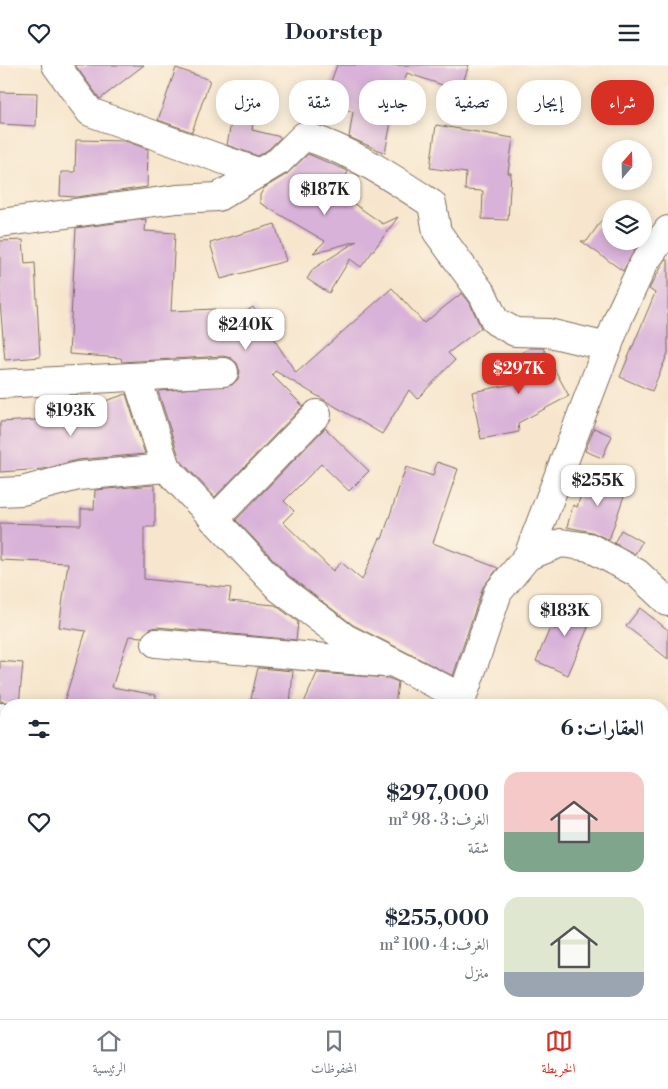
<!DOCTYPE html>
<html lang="ar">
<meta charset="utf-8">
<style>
:root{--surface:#fff;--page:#f2f2f3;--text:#1f2937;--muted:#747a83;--line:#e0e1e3;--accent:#d93025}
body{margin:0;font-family:"Libre Bodoni",Amiri,serif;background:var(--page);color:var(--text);direction:rtl;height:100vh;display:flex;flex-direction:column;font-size:19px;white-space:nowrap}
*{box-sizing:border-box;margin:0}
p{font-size:16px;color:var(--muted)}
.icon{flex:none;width:28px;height:28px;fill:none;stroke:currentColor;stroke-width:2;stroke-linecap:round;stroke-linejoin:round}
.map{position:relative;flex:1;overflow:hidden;direction:ltr}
.sheet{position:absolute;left:0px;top:634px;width:669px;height:321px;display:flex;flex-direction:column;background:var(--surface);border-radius:20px 20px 0 0;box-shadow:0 2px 12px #0003;direction:rtl}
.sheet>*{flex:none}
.banner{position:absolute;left:15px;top:15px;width:639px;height:45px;direction:rtl;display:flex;gap:10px}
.needle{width:32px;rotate:20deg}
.controls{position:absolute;left:602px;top:75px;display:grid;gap:10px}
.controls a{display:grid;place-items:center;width:50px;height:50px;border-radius:50%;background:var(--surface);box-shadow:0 2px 12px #0003;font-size:25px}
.price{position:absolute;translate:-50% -42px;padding:0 11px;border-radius:10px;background:#fff;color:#222;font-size:16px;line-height:32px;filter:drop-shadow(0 1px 2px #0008)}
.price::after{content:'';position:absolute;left:50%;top:30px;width:15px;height:11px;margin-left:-8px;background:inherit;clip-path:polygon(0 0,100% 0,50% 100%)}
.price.active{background:var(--accent);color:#fff}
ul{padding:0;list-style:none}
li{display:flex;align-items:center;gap:15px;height:125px;padding:0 25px}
li span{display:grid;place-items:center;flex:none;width:140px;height:100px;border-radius:15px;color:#555}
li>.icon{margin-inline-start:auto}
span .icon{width:60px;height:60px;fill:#fffc;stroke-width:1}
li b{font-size:21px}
h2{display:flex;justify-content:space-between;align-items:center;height:60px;padding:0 25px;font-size:21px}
.pill{padding:0 18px;border-radius:20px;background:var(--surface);box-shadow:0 2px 12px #0003;font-size:18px;line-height:45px}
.pill.active{background:var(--accent);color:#fff}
header{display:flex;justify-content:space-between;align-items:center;height:65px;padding:0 25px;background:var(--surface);font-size:22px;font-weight:700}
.menu{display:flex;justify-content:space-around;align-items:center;height:70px;border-top:1px solid var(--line);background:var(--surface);font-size:14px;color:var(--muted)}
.menu a{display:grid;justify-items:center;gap:2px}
.menu .active{color:var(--accent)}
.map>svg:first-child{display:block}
.building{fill:#d9b2d9}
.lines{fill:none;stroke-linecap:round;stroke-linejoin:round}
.minor-casing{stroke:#7d6c5b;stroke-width:30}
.minor{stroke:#fff;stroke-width:28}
</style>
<header><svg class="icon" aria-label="menu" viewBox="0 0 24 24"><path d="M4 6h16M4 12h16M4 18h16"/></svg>Doorstep<svg class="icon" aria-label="heart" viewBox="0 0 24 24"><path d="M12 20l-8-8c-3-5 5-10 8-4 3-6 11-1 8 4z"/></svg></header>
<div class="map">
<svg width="668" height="954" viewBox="0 0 668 954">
<rect width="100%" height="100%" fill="#fcf5e5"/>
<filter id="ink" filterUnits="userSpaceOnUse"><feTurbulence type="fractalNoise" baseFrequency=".02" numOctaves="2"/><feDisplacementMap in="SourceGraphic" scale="10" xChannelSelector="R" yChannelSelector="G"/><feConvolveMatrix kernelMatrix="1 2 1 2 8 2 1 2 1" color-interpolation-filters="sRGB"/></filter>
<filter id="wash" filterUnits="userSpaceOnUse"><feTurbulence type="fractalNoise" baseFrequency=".0096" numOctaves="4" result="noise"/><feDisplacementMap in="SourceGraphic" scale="20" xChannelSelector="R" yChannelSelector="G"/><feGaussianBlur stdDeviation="1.12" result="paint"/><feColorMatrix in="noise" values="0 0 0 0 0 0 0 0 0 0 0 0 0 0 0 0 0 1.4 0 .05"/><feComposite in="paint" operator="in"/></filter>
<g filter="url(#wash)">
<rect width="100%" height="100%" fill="#f7e6cd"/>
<g id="blocks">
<!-- building -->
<g class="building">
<polygon points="75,0 144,0 100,34"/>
<polygon points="337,0 469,0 460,26 407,8 393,47 385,88 349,72 353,47 334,40 340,26 329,22"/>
<polygon points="176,3 210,15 192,67 158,55"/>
<polygon points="0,27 37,28 36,61 0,59"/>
<polygon points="233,47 254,51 252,65 281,72 269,84 258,91 227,80"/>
<polygon points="436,60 513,73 508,108 511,108 508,155 482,154 483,126 465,125 466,108 430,103"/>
<polygon points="76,75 125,76 148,84 147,122 76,132 60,131 61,107 75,107"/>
<polygon points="308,89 348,106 340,129 383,159 398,152 361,202 350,194 329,228 307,214 313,204 357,176 313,188 325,176 260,138 260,130 264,123 287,109"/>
<polygon points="611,142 611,176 640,176 623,206 581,176 587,176"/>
<polygon points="146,154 145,166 175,168 171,246 215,244 216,265 253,242 296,308 392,223 424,258 462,228 470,238 481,263 448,288 455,295 417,334 409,325 382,369 275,306 272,310 303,341 215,432 180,395 158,326 232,320 238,314 240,307 237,298 231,293 223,291 122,297 121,293 69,289 76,163"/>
<polygon points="275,159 286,196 221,214 210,178"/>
<polygon points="23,175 25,199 35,198 40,292 5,295 0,238 0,176"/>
<polygon points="666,194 668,196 668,288 652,326 620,312 655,228 649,224"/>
<polygon points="530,283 543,283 569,331 518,358 519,367 481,374 472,327 519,318 507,296"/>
<polygon points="126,329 145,389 77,395 44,404 0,407 0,357 53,354"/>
<polygon points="325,363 369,406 349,426 321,399 284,436 294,446 283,457 333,506 341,497 362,515 380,473 382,474 406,402 433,411 437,397 458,404 433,478 498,503 483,522 453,611 353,560 289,511 236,455"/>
<polygon points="594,363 612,371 602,393 585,386"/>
<polygon points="588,409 627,422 609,475 592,467 567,462 573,440 577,442"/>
<polygon points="155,420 155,462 144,462 144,514 231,523 229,536 275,540 298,557 296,575 157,562 150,564 142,572 129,571 112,622 156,630 155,640 63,640 86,566 59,562 68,498 0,495 0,458 81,460 81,444 94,444 95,425"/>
<polygon points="621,465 642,477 635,489 614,478"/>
<polygon points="562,535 594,548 568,610 536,596"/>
<polygon points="640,543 668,565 668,594 626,561"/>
<polygon points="0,596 23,598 19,640 0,636"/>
<polygon points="258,603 293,606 290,640 257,640 258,635 251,633"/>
<polygon points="317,608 388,613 398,617 395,640 352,637 351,640 303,640"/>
</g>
</g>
</g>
<g filter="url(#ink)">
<use href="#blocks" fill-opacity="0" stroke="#7d6c5b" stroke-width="1"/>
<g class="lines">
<defs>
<g id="minor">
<polyline points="56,0 90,47 260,108"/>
<path d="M0 158 177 134 218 132 279 96 304 71C351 85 391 112 432 139L437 167 483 230 495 256 515 267 549 268 608 282"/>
<polyline points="137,313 166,403 279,523 345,573 461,632"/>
<polyline points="0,319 224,307"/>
<polyline points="0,427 22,426 78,411 166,403"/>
<polyline points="214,455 317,349"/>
<polyline points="528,491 620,249 644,198 668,165"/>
<polyline points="156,578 384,598"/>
<polyline points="460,640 498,527 528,491 561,478 589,482 637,508 668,537"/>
<polyline points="0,652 6,652"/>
<polyline points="0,831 6,832"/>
<polyline points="0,895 6,898"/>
<polyline points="163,949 184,954"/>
</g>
</defs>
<!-- minor casing -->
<use href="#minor" class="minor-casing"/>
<!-- minor -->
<use href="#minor" class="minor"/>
</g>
</g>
</svg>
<div class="controls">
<a><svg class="needle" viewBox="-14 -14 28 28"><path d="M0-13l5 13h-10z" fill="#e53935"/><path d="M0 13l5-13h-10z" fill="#747a83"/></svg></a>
<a><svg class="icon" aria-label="layers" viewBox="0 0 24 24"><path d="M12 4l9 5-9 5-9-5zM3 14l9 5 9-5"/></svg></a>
</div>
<b class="price" style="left:325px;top:151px">$187K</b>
<b class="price" style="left:246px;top:286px">$240K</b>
<b class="price active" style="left:519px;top:330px">$297K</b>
<b class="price" style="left:71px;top:372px">$193K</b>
<b class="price" style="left:598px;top:442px">$255K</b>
<b class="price" style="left:565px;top:572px">$183K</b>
<div class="banner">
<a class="pill active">شراء</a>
<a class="pill">إيجار</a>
<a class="pill">تصفية</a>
<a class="pill">جديد</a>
<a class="pill">شقة</a>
<a class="pill">منزل</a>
</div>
<section class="sheet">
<h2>العقارات: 6<svg class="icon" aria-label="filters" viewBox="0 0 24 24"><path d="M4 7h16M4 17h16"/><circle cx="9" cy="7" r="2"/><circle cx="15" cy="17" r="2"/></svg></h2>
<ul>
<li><span style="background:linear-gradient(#f6c9c9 60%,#7fa58c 0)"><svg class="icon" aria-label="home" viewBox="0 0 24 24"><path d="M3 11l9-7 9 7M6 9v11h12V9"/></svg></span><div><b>$297,000</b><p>الغرف: 3 · 98 m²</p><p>شقة</p></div><svg class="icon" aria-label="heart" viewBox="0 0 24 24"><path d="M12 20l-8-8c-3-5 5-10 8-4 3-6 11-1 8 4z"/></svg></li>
<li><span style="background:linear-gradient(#dfe7d0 75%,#9aa5b1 0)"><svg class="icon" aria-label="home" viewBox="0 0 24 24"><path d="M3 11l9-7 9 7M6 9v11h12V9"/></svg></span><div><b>$255,000</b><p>الغرف: 4 · 100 m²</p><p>منزل</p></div><svg class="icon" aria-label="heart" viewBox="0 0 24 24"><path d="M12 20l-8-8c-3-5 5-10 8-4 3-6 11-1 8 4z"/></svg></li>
</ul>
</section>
</div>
<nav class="menu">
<a class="active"><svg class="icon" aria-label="map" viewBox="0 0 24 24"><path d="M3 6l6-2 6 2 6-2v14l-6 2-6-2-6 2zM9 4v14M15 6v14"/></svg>الخريطة</a>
<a><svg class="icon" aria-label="saved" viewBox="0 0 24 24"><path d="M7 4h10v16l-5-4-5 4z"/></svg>المحفوظات</a>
<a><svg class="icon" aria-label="home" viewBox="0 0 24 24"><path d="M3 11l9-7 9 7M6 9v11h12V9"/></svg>الرئيسية</a>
</nav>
